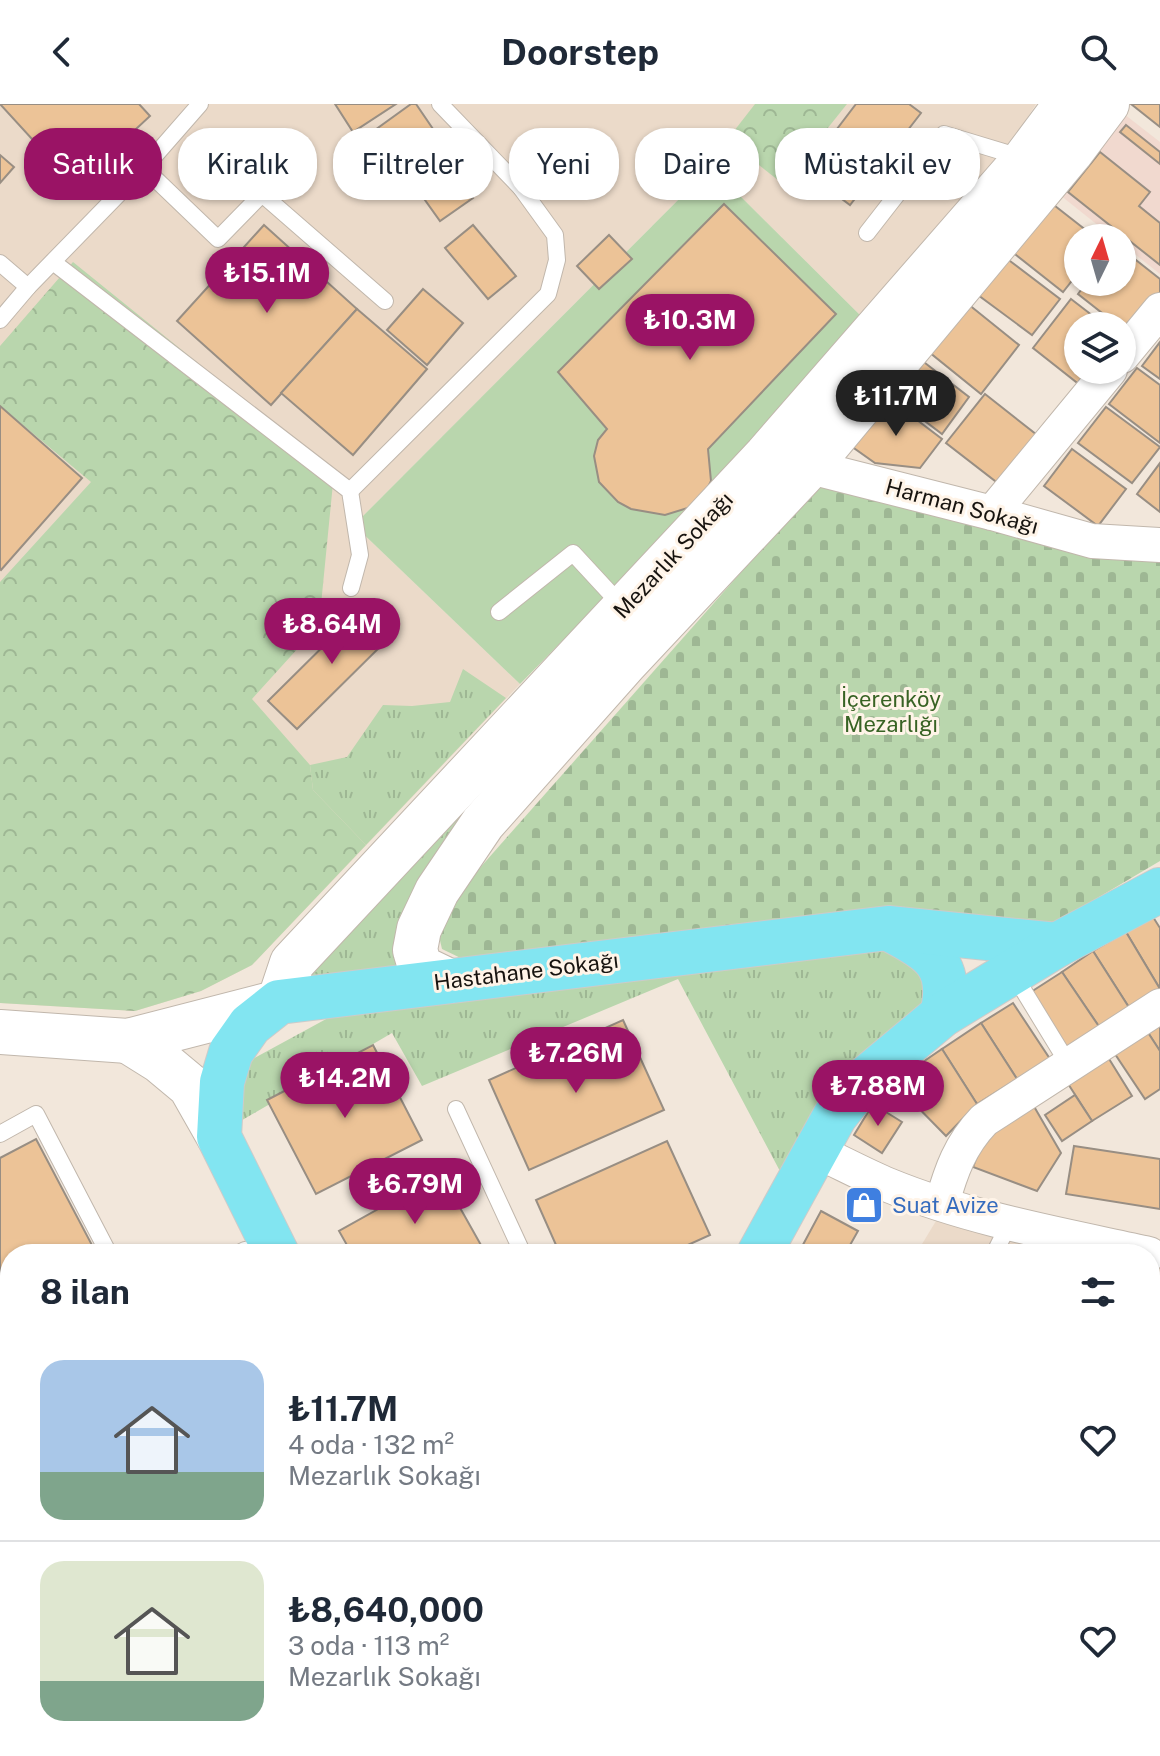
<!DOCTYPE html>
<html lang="tr">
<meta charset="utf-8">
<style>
:root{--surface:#fff;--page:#f2f2f3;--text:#1f2937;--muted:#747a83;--line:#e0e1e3;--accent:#9a1365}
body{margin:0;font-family:"Public Sans",sans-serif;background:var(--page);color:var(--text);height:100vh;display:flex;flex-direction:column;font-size:30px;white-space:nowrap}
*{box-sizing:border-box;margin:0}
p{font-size:26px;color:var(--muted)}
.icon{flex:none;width:44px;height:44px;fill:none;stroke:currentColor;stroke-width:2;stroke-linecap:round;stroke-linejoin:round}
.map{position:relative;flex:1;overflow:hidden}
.sheet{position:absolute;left:0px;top:1140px;width:1160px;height:512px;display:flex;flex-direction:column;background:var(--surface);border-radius:32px 32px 0 0;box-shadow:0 2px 6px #0004}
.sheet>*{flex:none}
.guide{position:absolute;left:24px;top:24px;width:1112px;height:72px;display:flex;gap:16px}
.needle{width:52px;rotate:5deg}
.buttons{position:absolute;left:1064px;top:120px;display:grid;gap:16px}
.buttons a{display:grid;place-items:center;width:72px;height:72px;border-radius:50%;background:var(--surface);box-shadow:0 2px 6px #0004;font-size:40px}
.price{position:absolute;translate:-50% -68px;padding:0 18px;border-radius:28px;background:var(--accent);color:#fff;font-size:26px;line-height:52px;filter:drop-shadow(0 2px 4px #0008)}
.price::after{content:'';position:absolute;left:50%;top:48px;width:24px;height:18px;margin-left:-12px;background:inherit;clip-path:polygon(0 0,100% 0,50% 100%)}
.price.active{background:#222;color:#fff}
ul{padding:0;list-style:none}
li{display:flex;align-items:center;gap:24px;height:200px;padding:0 40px}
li+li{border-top:2px solid var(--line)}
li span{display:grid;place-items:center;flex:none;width:224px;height:160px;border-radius:24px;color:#555}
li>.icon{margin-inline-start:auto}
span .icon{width:96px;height:96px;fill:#fffc;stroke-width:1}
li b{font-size:34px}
h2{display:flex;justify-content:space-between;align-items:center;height:96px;padding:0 40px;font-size:34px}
.pill{padding:0 28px;border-radius:32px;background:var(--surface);box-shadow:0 2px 6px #0004;font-size:28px;line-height:72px}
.pill.active{background:var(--accent);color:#fff}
header{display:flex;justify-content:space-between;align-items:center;height:104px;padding:0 40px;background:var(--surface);font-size:36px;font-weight:700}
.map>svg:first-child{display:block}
.commercial{fill:#f1d9cf}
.built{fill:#ebdac9}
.grass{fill:url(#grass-tufts)}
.forest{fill:url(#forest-crowns)}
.cemetery{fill:url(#cemetery-stones)}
.park{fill:#b9d6ad}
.building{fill:#ecc397;stroke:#988e83;stroke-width:2}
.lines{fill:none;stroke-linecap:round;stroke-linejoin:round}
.lane-casing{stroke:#c1b7ac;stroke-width:18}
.street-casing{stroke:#c1b7ac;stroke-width:36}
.secondary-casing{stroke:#c1b7ac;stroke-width:46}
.primary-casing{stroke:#cccbca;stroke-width:46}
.lane{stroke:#fff;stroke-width:16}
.street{stroke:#fff;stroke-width:34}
.secondary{stroke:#fff;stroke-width:44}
.primary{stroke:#82e5f1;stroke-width:44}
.labels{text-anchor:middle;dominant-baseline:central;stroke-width:6;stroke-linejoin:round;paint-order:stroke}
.street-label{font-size:22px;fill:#17130f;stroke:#fff4e8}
.park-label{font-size:22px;fill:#386324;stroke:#fff4e8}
.shop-label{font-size:22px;fill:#366cbe;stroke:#fff4e8;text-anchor:start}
</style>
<header><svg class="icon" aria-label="back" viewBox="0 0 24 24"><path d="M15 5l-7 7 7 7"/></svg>Doorstep<svg class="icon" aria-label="search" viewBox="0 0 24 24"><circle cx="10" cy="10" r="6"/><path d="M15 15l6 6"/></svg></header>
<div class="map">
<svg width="1160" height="1652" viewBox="0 0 1160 1652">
<defs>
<pattern id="grass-tufts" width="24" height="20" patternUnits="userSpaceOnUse" patternTransform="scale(2)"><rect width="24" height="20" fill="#b9d6ad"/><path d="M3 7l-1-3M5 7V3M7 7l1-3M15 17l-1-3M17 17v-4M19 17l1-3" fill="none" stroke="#9eb794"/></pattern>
<pattern id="forest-crowns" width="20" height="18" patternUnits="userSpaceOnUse" patternTransform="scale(2)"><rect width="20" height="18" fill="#b9d6ad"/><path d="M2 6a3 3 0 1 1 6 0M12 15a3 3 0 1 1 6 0" fill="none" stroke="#9eb794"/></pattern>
<pattern id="cemetery-stones" width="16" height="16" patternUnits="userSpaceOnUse" patternTransform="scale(2)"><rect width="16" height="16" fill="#b9d6ad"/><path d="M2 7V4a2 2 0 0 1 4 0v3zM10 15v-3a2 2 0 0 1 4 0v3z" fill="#9eb794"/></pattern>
</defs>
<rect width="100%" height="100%" fill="#f2e7db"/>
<!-- commercial -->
<g class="commercial">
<polygon points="1124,10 1160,38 1160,170 1122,140 1122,134 1114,134 1060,91"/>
<polygon points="0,1525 10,1530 10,1642 134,1642 146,1652 0,1652"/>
<polygon points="289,1642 406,1642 400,1652 274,1652"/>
<polygon points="545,1642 943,1642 957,1652 539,1652"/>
</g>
<!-- built -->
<g class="built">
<polygon points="0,0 1036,0 973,100 871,222 711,63 354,421 520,580 252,861 201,887 135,907 0,899"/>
<polygon points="939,1112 1123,1150 916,1150"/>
<polygon points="1150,1156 1160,1158 1160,1251 1150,1272"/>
</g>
<!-- grass -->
<g class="grass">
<polygon points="463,565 506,594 366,741 313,686 310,661 347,653 383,601 412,602 450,598"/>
<polygon points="559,595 402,862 308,876 315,858"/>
<polygon points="883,836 921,853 929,901 782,1071 678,875 422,982 392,929 232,1022 240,962 328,914"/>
</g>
<!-- forest -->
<g class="forest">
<polygon points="755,0 847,0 783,80 727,36"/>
<polygon points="73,158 334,369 319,521 252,595 310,661 313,686 366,741 252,861 201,887 135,907 0,899 0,478 91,378 0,302 0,242"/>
</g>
<!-- cemetery -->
<polygon class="cemetery" points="818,381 1160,452 1160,757 1050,822 471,859 442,845 438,828 441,808"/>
<!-- park -->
<polygon class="park" points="711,63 871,222 520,580 354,421"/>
<!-- building -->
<g class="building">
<polygon points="0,0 139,0 150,12 75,82"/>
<polygon points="335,0 396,0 353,28"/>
<polygon points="411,0 416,0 433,25 427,29 473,94 440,117 375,26"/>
<polygon points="856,0 909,0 921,9 850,101 805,67"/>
<polygon points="1131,0 1160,0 1160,23"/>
<polygon points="1126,21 1160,48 1160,60 1120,28"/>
<polygon points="1100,48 1150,88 1139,102 1160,119 1160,161 1068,88"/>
<polygon points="0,51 14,63 0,79"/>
<polygon points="1050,98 1096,134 1078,134 1078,169 1063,188 1011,147"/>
<polygon points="724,100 836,210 708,345 711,377 703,393 694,402 665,411 631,405 618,398 599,378 594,352 598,336 607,325 558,268"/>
<polygon points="264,121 357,205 271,301 177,217"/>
<polygon points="473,121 516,172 488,195 445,144"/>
<polygon points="609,131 632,155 599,185 577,162"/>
<polygon points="1122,145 1160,175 1160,193 1130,231 1078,190 1087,178 1122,178"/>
<polygon points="1006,154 1060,195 1032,231 978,191"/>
<polygon points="423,185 463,219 427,261 387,226"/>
<polygon points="1071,195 1106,222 1078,222 1078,266 1099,266 1085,285 1033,244"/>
<polygon points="968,200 1019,241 981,290 929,248"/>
<polygon points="357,205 427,265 353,351 281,289"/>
<polygon points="1160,238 1160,275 1142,262"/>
<polygon points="916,252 969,293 942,330 888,289"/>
<polygon points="1137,264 1160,281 1160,339 1109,300"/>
<polygon points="985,290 1037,331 999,380 946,339"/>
<polygon points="888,294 942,335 920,364 875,359 851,342"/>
<polygon points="0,302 82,374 1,466 0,465"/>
<polygon points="1106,303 1160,343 1132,379 1078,339"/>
<polygon points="1072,345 1126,385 1098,422 1044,382"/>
<polygon points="1160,359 1160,408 1137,390"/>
<polygon points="367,499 395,528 297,625 268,597"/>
<polygon points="1153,813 1160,824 1160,885 1126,828"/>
<polygon points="1126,828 1160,885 1130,905 1093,847"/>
<polygon points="1093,847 1130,905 1100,924 1062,868"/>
<polygon points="1062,868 1100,924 1068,945 1031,888"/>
<polygon points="1013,899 1050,955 1017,975 981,919"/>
<polygon points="1160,915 1160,947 1145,924"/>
<polygon points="623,916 664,1006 529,1066 489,976"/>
<polygon points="981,919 1017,975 977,1000 942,945"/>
<polygon points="1145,924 1160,947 1160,985 1145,995 1111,944"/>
<polygon points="373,941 422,1036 316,1090 267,996"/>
<polygon points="942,945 977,1000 946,1032 896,981 917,962"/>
<polygon points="1106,950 1132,992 1092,1017 1065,975"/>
<polygon points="1075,991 1092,1017 1062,1037 1045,1011"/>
<polygon points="1032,999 1061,1049 1037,1087 973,1063 988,1024"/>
<polygon points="873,1000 902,1018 882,1049 854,1031"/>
<polygon points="36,1035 93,1143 80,1150 10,1150 10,1187 0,1168 0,1054"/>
<polygon points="667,1037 710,1131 668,1150 560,1150 536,1096"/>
<polygon points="1074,1042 1160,1055 1160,1105 1066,1090"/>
<polygon points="441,1070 486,1150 352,1150 339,1127"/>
<polygon points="821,1107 858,1127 845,1150 798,1150"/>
<polygon points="1160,1326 1160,1351 1152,1348"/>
<polygon points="0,1534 10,1541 10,1593 0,1586"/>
<polygon points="1160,1581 1160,1633 1150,1627 1150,1601"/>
<polygon points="567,1642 622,1642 616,1652 585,1652"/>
<polygon points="668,1642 719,1642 716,1652 665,1652"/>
<polygon points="741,1642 793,1642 790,1652 738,1652"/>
<polygon points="817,1642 862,1642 859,1652 814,1652"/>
</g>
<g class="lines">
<defs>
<g id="lane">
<polyline points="144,64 218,135 262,90 385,197"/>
<polyline points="521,84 550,49"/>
<polyline points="867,129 944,30 1020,53"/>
<polyline points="53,158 350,387 360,451 351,484"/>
<polyline points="0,159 28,183"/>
<polyline points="0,216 28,183 144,64 200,0"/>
<polyline points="350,387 548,190 557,156 555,131 521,84 440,0"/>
<polyline points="499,508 573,449 622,502"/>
<polyline points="1014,871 1069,961"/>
<polyline points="456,1005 523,1150"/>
<polyline points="0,1030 36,1010 109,1150"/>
<polyline points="237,1150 245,1146 247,1150"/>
<polyline points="994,1150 1009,1120"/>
<polyline points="0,1281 10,1276"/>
<polyline points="0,1340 10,1335"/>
</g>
<g id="street">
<polyline points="1122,252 1160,206"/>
<polyline points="787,357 992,409 1092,437 1160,441"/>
<polyline points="992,409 1110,266"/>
<path d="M816 1047C840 1058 864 1071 888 1081 971 1115 1062 1131 1149 1150"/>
<path d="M942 1099C951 1067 960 1041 984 1016L1160 902"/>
<polyline points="86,1652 93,1642"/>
<polyline points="274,1652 289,1642"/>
</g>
<g id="secondary">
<polyline points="449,877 420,863 415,846 419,825 437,787 483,719 626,558 809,363 1071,48 1107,0"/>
<polyline points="0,928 128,937 279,898 292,859 766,352 1025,55 1066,0"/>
<polyline points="128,937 160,957 190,982 219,1033"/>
<polyline points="979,1642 996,1652"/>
<polyline points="1035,1642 1052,1652"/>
</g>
<g id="primary">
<path d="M891 826C932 847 954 861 942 911"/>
<polyline points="277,1150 219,1033 222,978 231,948 250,921 279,898 888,824 1057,841"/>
<polyline points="759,1150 835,1012 863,977 942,911 1057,841 1160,786"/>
<polyline points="438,1652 444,1642"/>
<polyline points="485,1652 490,1642"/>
</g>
</defs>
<!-- lane casing -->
<use href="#lane" class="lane-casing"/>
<!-- street casing -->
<use href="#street" class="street-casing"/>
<!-- secondary casing -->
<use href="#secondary" class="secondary-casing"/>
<!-- primary casing -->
<use href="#primary" class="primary-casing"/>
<!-- lane -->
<use href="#lane" class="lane"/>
<!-- street -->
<use href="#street" class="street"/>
<!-- secondary -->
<use href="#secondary" class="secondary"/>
<!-- primary -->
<use href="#primary" class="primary"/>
</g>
<!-- icons -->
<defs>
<symbol id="shop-square" viewBox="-11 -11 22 22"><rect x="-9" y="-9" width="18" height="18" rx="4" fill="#3f7fe0" stroke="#fff4e8"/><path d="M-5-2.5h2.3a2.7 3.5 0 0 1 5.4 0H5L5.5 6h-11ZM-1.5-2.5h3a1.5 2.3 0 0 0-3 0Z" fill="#fff"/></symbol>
</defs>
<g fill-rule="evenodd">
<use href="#shop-square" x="842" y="1079" width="44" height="44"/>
</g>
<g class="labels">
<!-- street labels -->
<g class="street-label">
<text transform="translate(962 402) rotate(15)">Harman Sokağı</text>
<text transform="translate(673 451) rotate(-47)">Mezarlık Sokağı</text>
<text transform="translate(526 867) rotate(-7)">Hastahane Sokağı</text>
</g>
<!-- park labels -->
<g class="park-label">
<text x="891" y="595">İçerenköy<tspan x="891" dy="25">Mezarlığı</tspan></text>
</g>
<!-- shop labels -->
<g class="shop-label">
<text x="892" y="1101">Suat Avize</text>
</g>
</g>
</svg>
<div class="buttons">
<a><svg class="needle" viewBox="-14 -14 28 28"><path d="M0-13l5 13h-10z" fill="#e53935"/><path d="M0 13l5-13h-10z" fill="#747a83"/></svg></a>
<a><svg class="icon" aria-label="layers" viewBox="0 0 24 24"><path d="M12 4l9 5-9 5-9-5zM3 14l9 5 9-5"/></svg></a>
</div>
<b class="price" style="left:267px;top:211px">₺15.1M</b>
<b class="price" style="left:690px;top:258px">₺10.3M</b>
<b class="price active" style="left:896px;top:334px">₺11.7M</b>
<b class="price" style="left:332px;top:562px">₺8.64M</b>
<b class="price" style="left:576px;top:991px">₺7.26M</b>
<b class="price" style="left:345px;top:1016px">₺14.2M</b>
<b class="price" style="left:878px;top:1024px">₺7.88M</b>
<b class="price" style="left:415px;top:1122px">₺6.79M</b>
<div class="guide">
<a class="pill active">Satılık</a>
<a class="pill">Kiralık</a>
<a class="pill">Filtreler</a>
<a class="pill">Yeni</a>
<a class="pill">Daire</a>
<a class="pill">Müstakil ev</a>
</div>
<section class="sheet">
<h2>8 ilan<svg class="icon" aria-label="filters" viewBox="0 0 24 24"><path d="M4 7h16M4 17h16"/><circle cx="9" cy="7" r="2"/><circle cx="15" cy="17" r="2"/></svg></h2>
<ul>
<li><span style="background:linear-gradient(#a9c7e8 70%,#7fa58c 0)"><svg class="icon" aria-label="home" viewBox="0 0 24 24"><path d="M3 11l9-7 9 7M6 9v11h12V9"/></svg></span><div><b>₺11.7M</b><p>4 oda · 132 m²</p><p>Mezarlık Sokağı</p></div><svg class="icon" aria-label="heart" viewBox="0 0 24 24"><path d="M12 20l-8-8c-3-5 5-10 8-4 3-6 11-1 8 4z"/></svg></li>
<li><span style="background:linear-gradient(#dfe7d0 75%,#7fa58c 0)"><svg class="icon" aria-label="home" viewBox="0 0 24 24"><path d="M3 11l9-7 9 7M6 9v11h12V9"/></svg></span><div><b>₺8,640,000</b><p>3 oda · 113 m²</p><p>Mezarlık Sokağı</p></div><svg class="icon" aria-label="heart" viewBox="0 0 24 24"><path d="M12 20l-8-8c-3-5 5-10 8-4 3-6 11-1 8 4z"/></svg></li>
</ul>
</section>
</div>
